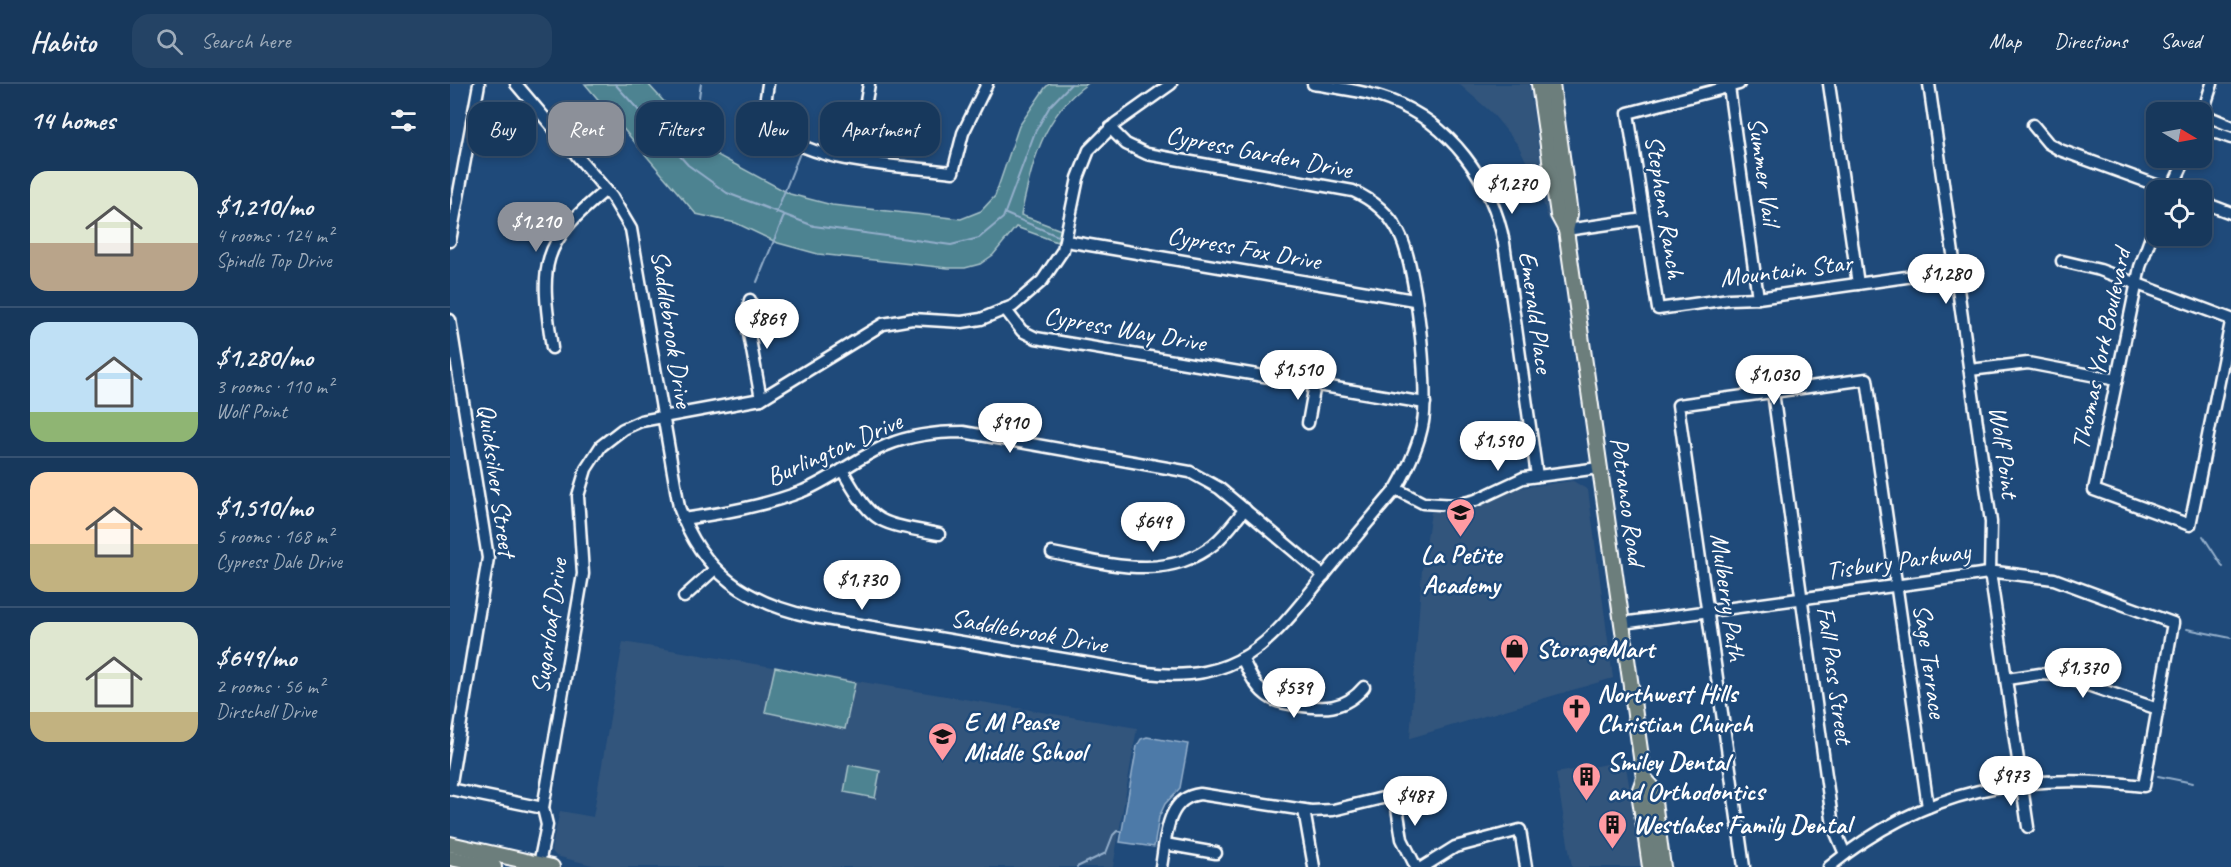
<!DOCTYPE html>
<meta charset="utf-8">
<style>
:root{--surface:#17385c;--page:#244365;--text:#f1f3f6;--muted:#9eacbb;--line:#365272;--accent:#8c9099}
body{margin:0;font-family:Caveat,sans-serif;background:var(--page);color:var(--text);height:100vh;display:flex;flex-direction:column;font-size:22px;white-space:nowrap}
*{box-sizing:border-box;margin:0}
p{font-size:20px;color:var(--muted)}
.icon{flex:none;width:33px;height:33px;fill:none;stroke:currentColor;stroke-width:2;stroke-linecap:round;stroke-linejoin:round}
.map{position:relative;flex:1;overflow:hidden}
.details{display:flex;flex-direction:column;background:var(--surface);width:450px}
.details>*{flex:none}
.guide{position:absolute;left:18px;top:18px;width:570px;height:54px;display:flex;gap:12px}
.needle{width:39px;rotate:100deg}
.fabs{position:absolute;left:1696px;top:18px;display:grid;gap:12px}
.fabs a{display:grid;place-items:center;width:66px;height:66px;border-radius:12px;background:var(--surface);box-shadow:0 3px 9px #0003,0 0 0 2px var(--line);font-size:30px}
.price{position:absolute;translate:-50% -51px;padding:0 14px;border-radius:21px;background:#fff;color:#222;font-size:20px;line-height:39px;filter:drop-shadow(0 2px 3px #0008)}
.price::after{content:'';position:absolute;left:50%;top:36px;width:18px;height:14px;margin-left:-9px;background:inherit;clip-path:polygon(0 0,100% 0,50% 100%)}
.price.on{background:var(--accent);color:#fff}
ul{padding:0;list-style:none}
li{display:flex;align-items:center;gap:18px;height:150px;padding:0 30px}
li+li{border-top:2px solid var(--line)}
li span{display:grid;place-items:center;flex:none;width:168px;height:120px;border-radius:18px;color:#555}
li>.icon{margin-inline-start:auto}
span .icon{width:72px;height:72px;fill:#fffc;stroke-width:1}
li b{font-size:26px}
h2{display:flex;justify-content:space-between;align-items:center;height:72px;padding:0 30px;font-size:26px}
.pill{padding:0 21px;border-radius:18px;background:var(--surface);box-shadow:0 3px 9px #0003,0 0 0 2px var(--line);font-size:21px;line-height:54px}
.pill.on{background:var(--accent);color:#fff}
header{display:flex;align-items:center;gap:36px;box-sizing:border-box;height:84px;padding:0 30px;background:var(--surface);border-bottom:2px solid var(--line)}
header strong{font-size:28px}
nav{display:flex;gap:33px;margin-inline-start:auto;font-size:21px}
.search{width:420px;height:54px;background:var(--page);display:flex;align-items:center;gap:15px;box-sizing:border-box;padding:0 21px;border-radius:18px;color:var(--muted);font-size:22px}
main{display:flex;flex:1;min-height:0}
.map>svg:first-child{display:block}
.built{fill:#33557c}
.green{fill:#4e8391;stroke:#a6c1c8;stroke-width:1.5}
.water{fill:#4d7aa8;stroke:#94afcb;stroke-width:1.5}
.lines{fill:none;stroke-linecap:round;stroke-linejoin:round}
.stream{stroke:#94afcb;stroke-width:2}
.minor-casing{stroke:#fff;stroke-width:15}
.major-casing{stroke:#fff;stroke-width:18}
.minor{stroke:#1f4a7a;stroke-width:10}
.major{stroke:#6c7e7c;stroke-width:14}
.labels{text-anchor:middle;dominant-baseline:central;stroke-width:5;stroke-linejoin:round;paint-order:stroke}
.street-label{font-size:26px;fill:#fff;stroke:#1f4a7a}
.poi-label{font-size:26px;font-weight:bold;fill:#fff;stroke:#1f4a7a;text-anchor:start}
</style>
<header>
<strong>Habito</strong>
<div class="search"><svg class="icon" aria-label="search" viewBox="0 0 24 24"><circle cx="10" cy="10" r="6"/><path d="M15 15l6 6"/></svg>Search here</div>
<nav><a>Map</a><a>Directions</a><a>Saved</a></nav>
</header>
<main>
<section class="details">
<h2>14 homes<svg class="icon" aria-label="filters" viewBox="0 0 24 24"><path d="M4 7h16M4 17h16"/><circle cx="9" cy="7" r="2"/><circle cx="15" cy="17" r="2"/></svg></h2>
<ul>
<li><span style="background:linear-gradient(#dfe7d0 60%,#b9a48a 0)"><svg class="icon" aria-label="home" viewBox="0 0 24 24"><path d="M3 11l9-7 9 7M6 9v11h12V9"/></svg></span><div><b>$1,210/mo</b><p>4 rooms · 124 m²</p><p>Spindle Top Drive</p></div></li>
<li><span style="background:linear-gradient(#bfe0f5 75%,#8fb573 0)"><svg class="icon" aria-label="home" viewBox="0 0 24 24"><path d="M3 11l9-7 9 7M6 9v11h12V9"/></svg></span><div><b>$1,280/mo</b><p>3 rooms · 110 m²</p><p>Wolf Point</p></div></li>
<li><span style="background:linear-gradient(#ffd9b3 60%,#c2b280 0)"><svg class="icon" aria-label="home" viewBox="0 0 24 24"><path d="M3 11l9-7 9 7M6 9v11h12V9"/></svg></span><div><b>$1,510/mo</b><p>5 rooms · 168 m²</p><p>Cypress Dale Drive</p></div></li>
<li><span style="background:linear-gradient(#dfe7d0 75%,#c2b280 0)"><svg class="icon" aria-label="home" viewBox="0 0 24 24"><path d="M3 11l9-7 9 7M6 9v11h12V9"/></svg></span><div><b>$649/mo</b><p>2 rooms · 56 m²</p><p>Dirschell Drive</p></div></li>
</ul>
</section>
<div class="map">
<svg width="1781" height="783" viewBox="0 0 1781 783">
<rect width="100%" height="100%" fill="#1f4a7a"/>
<filter id="ink" filterUnits="userSpaceOnUse"><feTurbulence type="fractalNoise" baseFrequency=".0167" numOctaves="2"/><feDisplacementMap in="SourceGraphic" scale="12" xChannelSelector="R" yChannelSelector="G"/><feConvolveMatrix kernelMatrix="1 2 1 2 8 2 1 2 1" color-interpolation-filters="sRGB"/></filter>
<g filter="url(#ink)">
<!-- built -->
<g class="built">
<polygon points="1009,0 1079,0 1099,138 1087,98 1068,61 1042,29"/>
<polygon points="1123,397 1138,406 1163,594 960,654 972,486 981,428 1011,428 1024,425 1068,404"/>
<polygon points="173,558 687,644 663,783 150,783 106,772 101,766 110,727 143,733"/>
<polygon points="1175,677 1193,783 1122,783 1106,689"/>
</g>
<!-- green -->
<g class="green">
<path d="M135 0H198L258 66 340 110 382 121 511 135 531 127 545 112 569 42 595 4 599 0H637C592 32 582 80 571 131L611 146 607 158 566 143 543 171 530 180 515 184H498L368 170 328 159 286 139 246 130Z"/>
<polygon points="325,583 405,599 395,645 315,628"/>
<polygon points="399,681 430,687 425,714 394,708"/>
</g>
<!-- water -->
<polygon class="water" points="697,653 738,660 730,704 715,720 709,733 704,763 670,758 687,662 691,655"/>
<g class="lines">
<!-- stream -->
<g class="stream">
<polyline points="165,0 238,81 277,109 364,142 501,161 529,154 553,134 585,48 600,22 621,0"/>
<path d="M225 67C248 57 247 21 251 0"/>
<polyline points="326,129 350,69"/>
<polyline points="556,130 610,153"/>
<polyline points="307,198 334,132"/>
<polyline points="1753,452 1773,483"/>
<polyline points="1737,545 1781,554"/>
<polyline points="1708,692 1743,699"/>
<polyline points="627,783 656,769 663,751 667,747 672,748"/>
</g>
<defs>
<g id="minor">
<path d="M66 0 162 113 181 145 229 423C252 489 297 519 363 533L697 589C791 600 822 556 875 490 898 462 922 433 946 405 958 384 969 362 973 338 979 302 966 180 949 149 939 129 923 116 903 107L697 70 676 60 660 44"/>
<path d="M318 0 313 33 316 39C358 81 447 81 503 88L513 49 537 0"/>
<path d="M863 0C888 4 915 7 939 16 1000 39 1042 96 1054 159L1087 392"/>
<polyline points="1289,0 1178,29 1208,225 1279,215 1308,214 1506,186"/>
<polyline points="1379,0 1408,200"/>
<polyline points="1479,0 1541,438 1540,488 1578,743"/>
<polyline points="1279,3 1308,214"/>
<polyline points="1752,30 1781,42"/>
<polyline points="1752,31 1762,0"/>
<polyline points="1583,41 1598,59 1610,66 1720,106"/>
<polyline points="1752,44 1781,54"/>
<polyline points="406,75 419,0"/>
<polyline points="1721,106 1736,74"/>
<polyline points="1752,118 1781,129"/>
<polyline points="1707,136 1690,183 1644,406 1740,441 1781,238"/>
<polyline points="1116,146 1194,135"/>
<polyline points="0,157 29,0"/>
<polyline points="616,157 964,216"/>
<polyline points="1612,177 1650,186 1781,235"/>
<polyline points="300,216 297,239 311,315"/>
<polyline points="555,225 572,247 586,254 975,319"/>
<polyline points="0,236 38,474 0,705"/>
<path d="M102 264C90 180 89 161 156 106"/>
<polyline points="1520,286 1578,279 1667,296"/>
<polyline points="1323,308 1383,742 1395,770"/>
<polyline points="858,339 865,300"/>
<path d="M392 386C425 443 427 438 489 450"/>
<polyline points="946,405 973,419 1006,421 1026,416 1073,394 1149,384"/>
<path d="M233 435C274 429 314 422 353 407 382 395 408 373 437 361 461 351 487 348 513 348L740 388 769 404 874 492"/>
<path d="M602 469C656 479 716 499 764 460 776 450 785 437 795 425"/>
<polyline points="234,513 265,485"/>
<path d="M1172 539 1546 488 1604 495 1723 539 1694 702C1574 687 1475 704 1379 783"/>
<path d="M792 574C798 586 804 601 815 610 824 618 834 619 845 621 873 625 894 627 914 603"/>
<polyline points="1557,595 1590,590 1608,591 1708,625"/>
<polyline points="0,705 93,724"/>
<polyline points="854,726 864,783"/>
<polyline points="715,760 766,769"/>
<polyline points="89,780 97,741 93,724 133,490 128,412 136,385 151,362 173,345 191,337 311,315 433,240 462,235 512,238 531,235 563,222 592,197 613,166 628,94 639,66 666,39 721,0"/>
<path d="M711 783C716 756 715 714 750 710L861 727 883 726 945 711 952 755 966 783"/>
<polyline points="973,783 1005,763 1070,746 1076,783"/>
<polyline points="1294,783 1228,321 1417,295 1478,723"/>
</g>
<g id="major">
<polyline points="1089,0 1108,131 1116,146"/>
<polyline points="1102,0 1120,130 1116,146 1194,694 1189,708 1200,783"/>
<polyline points="1194,694 1202,703 1213,783"/>
<polyline points="0,760 102,783"/>
<polyline points="0,774 44,783"/>
</g>
</defs>
<!-- minor casing -->
<use href="#minor" class="minor-casing"/>
<!-- major casing -->
<use href="#major" class="major-casing"/>
<!-- minor -->
<use href="#minor" class="minor"/>
<!-- major -->
<use href="#major" class="major"/>
</g>
</g>
<!-- icons -->
<defs>
<symbol id="school-pin" viewBox="-11 -11 22 30"><path d="M0 17L-7.5 6A9.5 9.5 0 1 1 7.5 6Z" fill="#ff9aa2" stroke="#1f4a7a"/><path d="M0-5L7-2L0 1L-7-2ZM-4 1L0 2.5L4 1V4Q0 6-4 4Z" fill="#111"/></symbol>
<symbol id="shop-pin" viewBox="-11 -11 22 30"><path d="M0 17L-7.5 6A9.5 9.5 0 1 1 7.5 6Z" fill="#ff9aa2" stroke="#1f4a7a"/><path d="M-5-2.5h2.3a2.7 3.5 0 0 1 5.4 0H5L5.5 6h-11ZM-1.5-2.5h3a1.5 2.3 0 0 0-3 0Z" fill="#111"/></symbol>
<symbol id="church-pin" viewBox="-11 -11 22 30"><path d="M0 17L-7.5 6A9.5 9.5 0 1 1 7.5 6Z" fill="#ff9aa2" stroke="#1f4a7a"/><path d="M-1.2-6h2.4v3.5h3.3v2.4h-3.3V6h-2.4V-.1h-3.3v-2.4h3.3Z" fill="#111"/></symbol>
<symbol id="building-pin" viewBox="-11 -11 22 30"><path d="M0 17L-7.5 6A9.5 9.5 0 1 1 7.5 6Z" fill="#ff9aa2" stroke="#1f4a7a"/><path d="M-4-6H4V6H1V3H-1V6H-4ZM-2.5-4.3h1.7v1.8h-1.7ZM.8-4.3h1.7v1.8H.8ZM-2.5-1h1.7V.8h-1.7ZM.8-1h1.7V.8H.8Z" fill="#111"/></symbol>
</defs>
<g fill-rule="evenodd">
<use href="#school-pin" x="994" y="412" width="33" height="45"/>
<use href="#shop-pin" x="1048" y="548" width="33" height="45"/>
<use href="#church-pin" x="1110" y="608" width="33" height="45"/>
<use href="#school-pin" x="476" y="636" width="33" height="45"/>
<use href="#building-pin" x="1120" y="676" width="33" height="45"/>
<use href="#building-pin" x="1146" y="724" width="33" height="45"/>
</g>
<g class="labels">
<!-- street labels -->
<g class="street-label">
<text transform="translate(809 68) rotate(11)">Cypress Garden Drive</text>
<text transform="translate(1314 87) rotate(82)">Summer Vail</text>
<text transform="translate(1215 123) rotate(81)">Stephens Ranch</text>
<text transform="translate(794 164) rotate(10)">Cypress Fox Drive</text>
<text transform="translate(1336 186) rotate(-7)">Mountain Star</text>
<text transform="translate(1086 228) rotate(82)">Emerald Place</text>
<text transform="translate(222 245) rotate(81)">Saddlebrook Drive</text>
<text transform="translate(675 245) rotate(10)">Cypress Way Drive</text>
<text transform="translate(1651 265) rotate(-78)">Thomas York Boulevard</text>
<text transform="translate(384 365) rotate(-24)">Burlington Drive</text>
<text transform="translate(1554 368) rotate(82)">Wolf Point</text>
<text transform="translate(47 396) rotate(82)">Quicksilver Street</text>
<text transform="translate(1178 417) rotate(82)">Potranco Road</text>
<text transform="translate(1448 477) rotate(-8)">Tisbury Parkway</text>
<text transform="translate(1278 513) rotate(82)">Mulberry Path</text>
<text transform="translate(99 542) rotate(-82)">Sugarloaf Drive</text>
<text transform="translate(579 547) rotate(10)">Saddlebrook Drive</text>
<text transform="translate(1480 577) rotate(82)">Sage Terrace</text>
<text transform="translate(1385 591) rotate(82)">Fall Pass Street</text>
</g>
<!-- poi labels -->
<g class="poi-label">
<text x="1011" y="470" text-anchor="middle">La Petite<tspan x="1011" dy="30">Academy</tspan></text>
<text x="1086" y="564">StorageMart</text>
<text x="1147" y="609">Northwest Hills<tspan x="1147" dy="30">Christian Church</tspan></text>
<text x="514" y="637">E M Pease<tspan x="514" dy="30">Middle School</tspan></text>
<text x="1157" y="677">Smiley Dental<tspan x="1157" dy="30">and Orthodontics</tspan></text>
<text x="1183" y="740">Westlakes Family Dental</text>
</g>
</g>
</svg>
<div class="fabs">
<a><svg class="needle" viewBox="-14 -14 28 28"><path d="M0-13l5 13h-10z" fill="#e53935"/><path d="M0 13l5-13h-10z" fill="#9eacbb"/></svg></a>
<a><svg class="icon" aria-label="locate" viewBox="0 0 24 24"><circle cx="12" cy="12" r="6"/><path d="M12 2v4M12 18v4M2 12h4M18 12h4"/></svg></a>
</div>
<b class="price" style="left:1062px;top:131px">$1,270</b>
<b class="price on" style="left:86px;top:169px">$1,210</b>
<b class="price" style="left:1496px;top:221px">$1,280</b>
<b class="price" style="left:317px;top:266px">$869</b>
<b class="price" style="left:848px;top:317px">$1,510</b>
<b class="price" style="left:1324px;top:322px">$1,030</b>
<b class="price" style="left:560px;top:370px">$910</b>
<b class="price" style="left:1048px;top:388px">$1,590</b>
<b class="price" style="left:703px;top:469px">$649</b>
<b class="price" style="left:412px;top:527px">$1,730</b>
<b class="price" style="left:1633px;top:615px">$1,370</b>
<b class="price" style="left:844px;top:635px">$539</b>
<b class="price" style="left:1561px;top:723px">$973</b>
<b class="price" style="left:965px;top:743px">$487</b>
<div class="guide">
<a class="pill">Buy</a>
<a class="pill on">Rent</a>
<a class="pill">Filters</a>
<a class="pill">New</a>
<a class="pill">Apartment</a>
</div>
</div>
</main>
